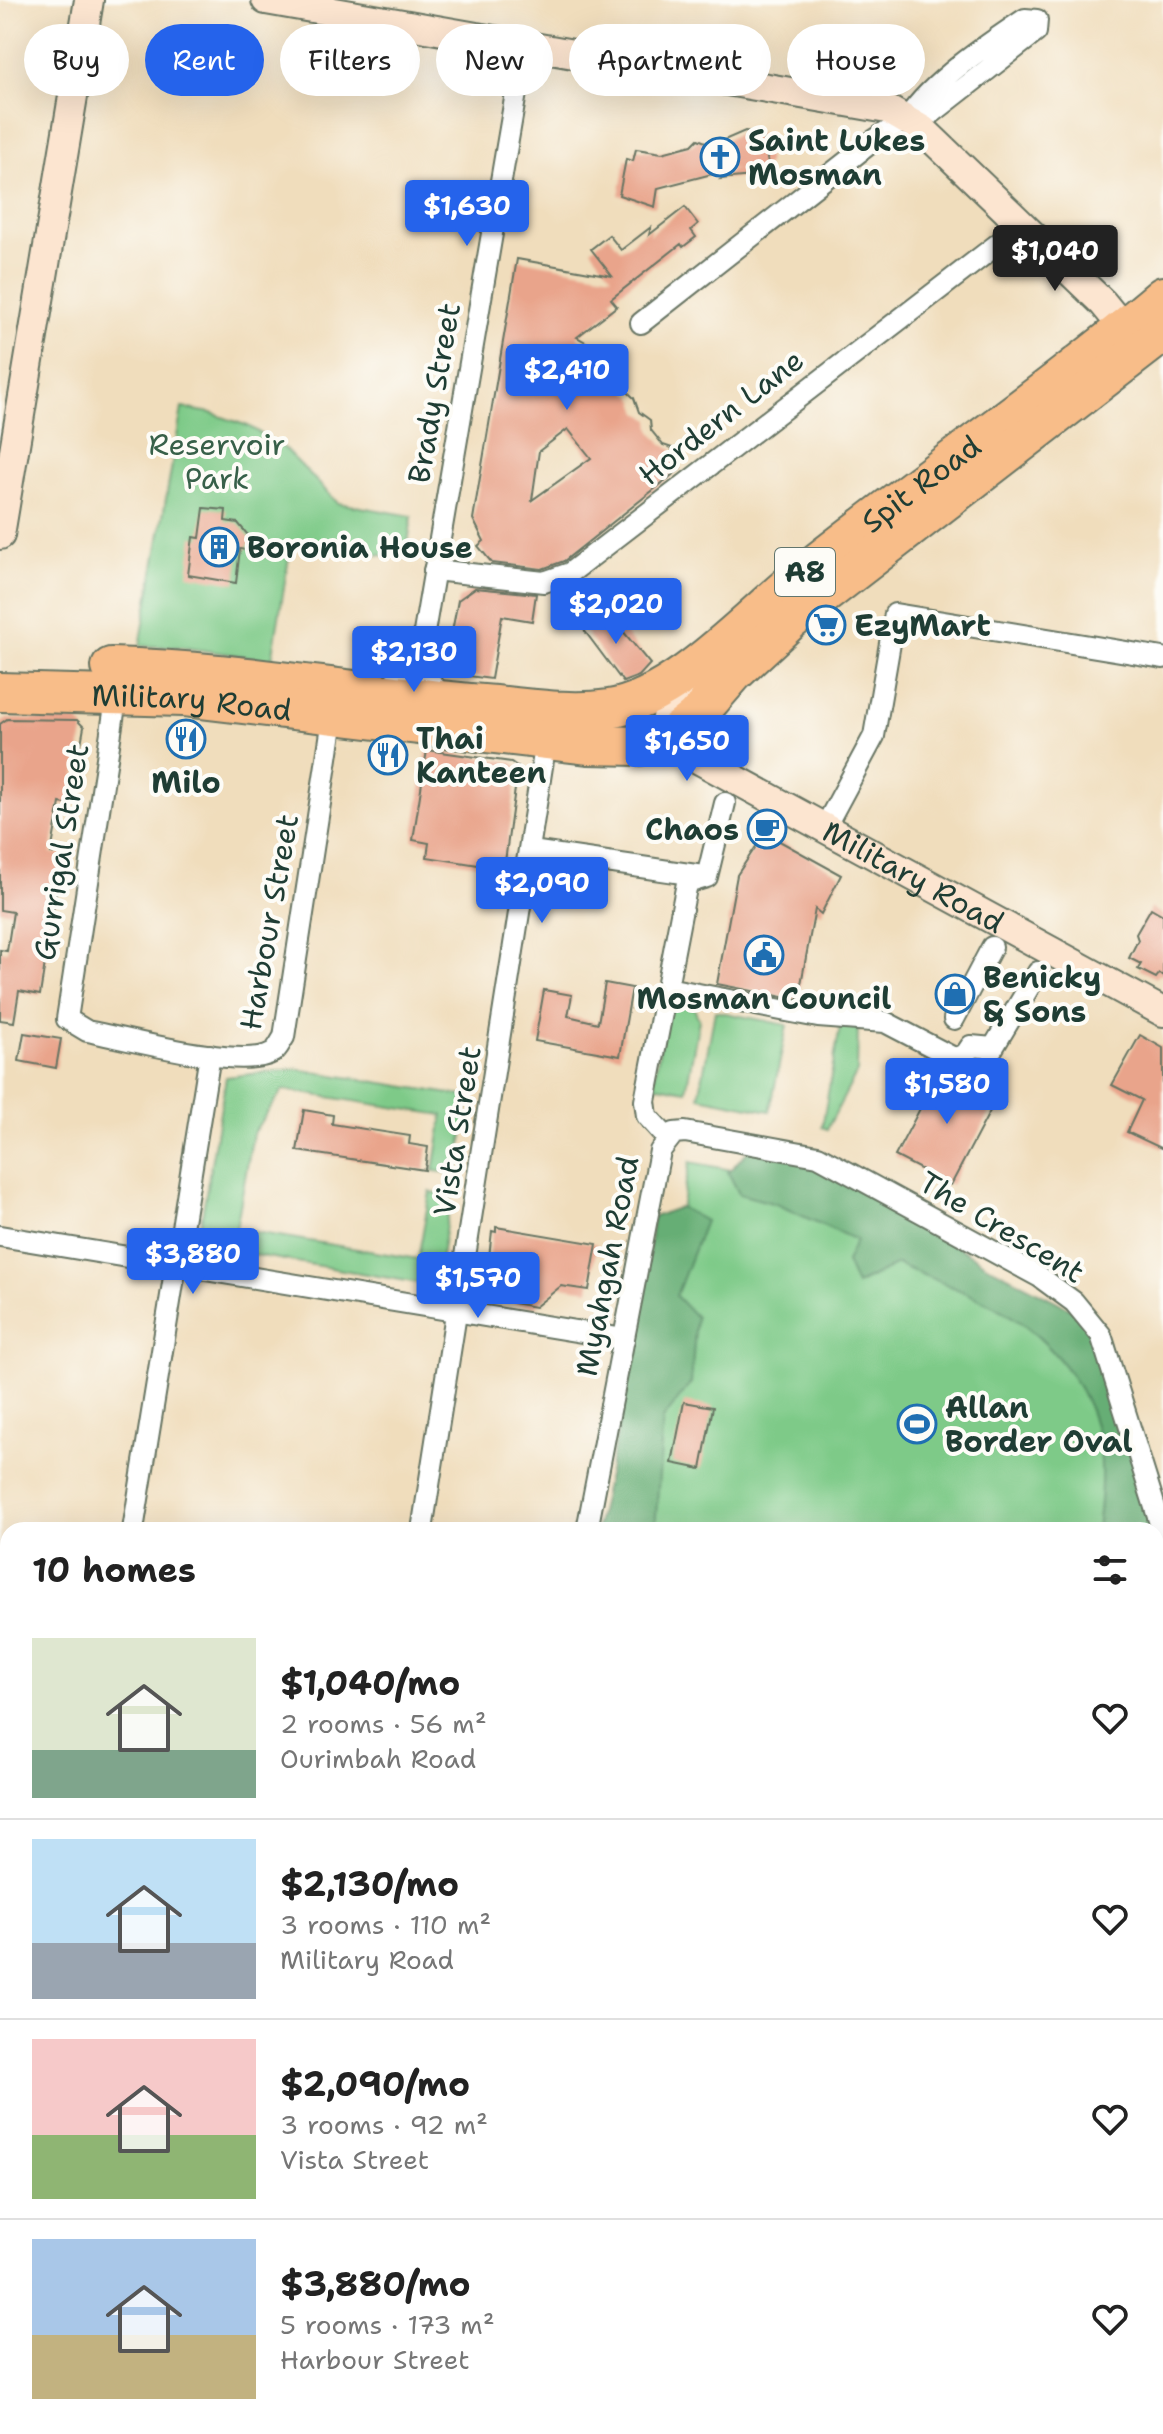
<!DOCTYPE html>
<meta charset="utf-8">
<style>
:root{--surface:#fff;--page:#f6f6f6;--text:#222;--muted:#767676;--line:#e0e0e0;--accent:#2563eb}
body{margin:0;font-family:"Shantell Sans",sans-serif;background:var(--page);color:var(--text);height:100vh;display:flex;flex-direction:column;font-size:30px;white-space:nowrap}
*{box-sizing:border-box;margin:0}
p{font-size:26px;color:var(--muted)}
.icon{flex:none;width:44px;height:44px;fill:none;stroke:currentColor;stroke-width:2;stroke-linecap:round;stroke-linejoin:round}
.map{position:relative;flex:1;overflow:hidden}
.side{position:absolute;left:0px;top:1522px;width:1164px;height:912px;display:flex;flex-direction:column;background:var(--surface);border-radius:24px 24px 0 0;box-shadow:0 8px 32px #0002}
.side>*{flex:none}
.top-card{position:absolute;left:24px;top:24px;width:1116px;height:72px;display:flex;gap:16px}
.price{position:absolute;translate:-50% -68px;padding:0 18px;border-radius:8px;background:var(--accent);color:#fff;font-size:26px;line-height:52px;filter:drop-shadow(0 2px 4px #0008)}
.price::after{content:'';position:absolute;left:50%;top:48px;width:24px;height:18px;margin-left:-12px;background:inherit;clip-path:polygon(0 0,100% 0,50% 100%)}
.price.on{background:#222;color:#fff}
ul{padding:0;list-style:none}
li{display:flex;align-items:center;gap:24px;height:200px;padding:0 32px}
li+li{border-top:2px solid var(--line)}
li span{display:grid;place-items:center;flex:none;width:224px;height:160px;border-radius:0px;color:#555}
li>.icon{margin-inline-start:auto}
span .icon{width:96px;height:96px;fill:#fffc;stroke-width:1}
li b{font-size:34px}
h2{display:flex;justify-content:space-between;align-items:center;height:96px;padding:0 32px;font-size:34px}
.pill{padding:0 28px;border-radius:36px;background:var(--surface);box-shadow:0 8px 32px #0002;font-size:28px;line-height:72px}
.pill.on{background:var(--accent);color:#fff}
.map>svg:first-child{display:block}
.green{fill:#7eca88;stroke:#4e845e;stroke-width:2}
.forest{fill:#66ae74;stroke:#427654;stroke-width:2}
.building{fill:#e9a48b;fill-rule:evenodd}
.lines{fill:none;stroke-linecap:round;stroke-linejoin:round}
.street-casing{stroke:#687564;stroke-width:24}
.secondary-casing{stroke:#687564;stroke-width:32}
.highway-casing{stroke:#687564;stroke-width:42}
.street{stroke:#fff;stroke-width:20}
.secondary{stroke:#fce5d0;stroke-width:28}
.highway{stroke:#f8bd89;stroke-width:38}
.labels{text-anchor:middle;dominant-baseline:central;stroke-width:8;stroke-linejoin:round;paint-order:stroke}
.shield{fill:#fdfcf7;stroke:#62766e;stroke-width:2}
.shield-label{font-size:28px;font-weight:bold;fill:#1f3d34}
.poi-label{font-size:30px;font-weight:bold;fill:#1f3d34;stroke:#fdfcf7;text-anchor:start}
.street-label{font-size:30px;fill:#1f3d34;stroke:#fdfcf7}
.park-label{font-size:30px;fill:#376049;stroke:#fdfcf7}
</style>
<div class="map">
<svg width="1163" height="2434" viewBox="0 0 1163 2434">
<rect width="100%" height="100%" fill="#fdfcf7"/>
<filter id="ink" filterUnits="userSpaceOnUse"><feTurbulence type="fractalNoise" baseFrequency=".0125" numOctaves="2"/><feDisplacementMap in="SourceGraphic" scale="16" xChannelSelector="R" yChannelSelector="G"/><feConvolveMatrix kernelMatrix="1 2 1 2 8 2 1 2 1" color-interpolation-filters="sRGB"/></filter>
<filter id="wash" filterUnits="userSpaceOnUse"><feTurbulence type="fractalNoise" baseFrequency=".006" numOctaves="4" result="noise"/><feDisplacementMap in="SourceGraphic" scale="32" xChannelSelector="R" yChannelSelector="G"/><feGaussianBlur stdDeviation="1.8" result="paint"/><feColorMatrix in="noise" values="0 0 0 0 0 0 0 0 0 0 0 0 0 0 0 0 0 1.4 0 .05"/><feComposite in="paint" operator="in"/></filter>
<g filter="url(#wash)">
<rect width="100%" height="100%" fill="#f0ddbc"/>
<!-- green -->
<g class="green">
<polygon points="182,408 211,413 248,426 284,448 338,503 412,516 406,558 291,545 272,660 180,647 140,646"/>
<polygon points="668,1004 694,1008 699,1020 686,1091 653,1085"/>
<polygon points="715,1011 787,1025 770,1111 699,1097"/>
<polygon points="840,1026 858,1027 857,1072 827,1129 822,1127"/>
<polygon points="296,1069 463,1096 468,1103 457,1174 434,1171 443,1115 283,1090 253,1133 236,1229 418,1259 430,1192 451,1195 436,1286 197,1245 226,1077"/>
<polygon points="690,1162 804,1184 1075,1329 1137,1530 619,1530"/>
</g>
<!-- forest -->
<g class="forest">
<path d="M750 1149 809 1161 839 1175 992 1268 1102 1325 1163 1536V1719L1156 1727V1530H1097C1100 1503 1103 1477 1100 1450 1093 1391 1050 1337 999 1309 967 1291 931 1279 897 1264L856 1285 846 1262 856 1240 776 1204 739 1194 728 1172Z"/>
<polygon points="680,1207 705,1221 676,1296 696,1317 691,1383 663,1419 655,1530 596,1530 638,1339 653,1217"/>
</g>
<g id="blocks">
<!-- building -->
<g class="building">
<polygon points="745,131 763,134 768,164 753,176 721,179 735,168 658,188 655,207 619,195 626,159 633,161 636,149 662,153 692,145 698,139 713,145"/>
<path d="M685 207 698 224 691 230 696 237 683 247 681 244 611 299 617 306 577 337 598 349 599 360 614 370 615 380 634 398 639 412 650 420 651 430 663 445 672 448 673 458 681 468 564 561 542 569 492 563 478 546 484 541 473 519 517 259 612 276 591 249 609 235 621 250 651 227 649 235ZM568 429 591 458 532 500 539 451Z"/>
<polygon points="204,508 226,510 225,521 238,523 252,540 245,550 240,549 236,583 188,575 193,537 200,538"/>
<polygon points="475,588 536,594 532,621 502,616 491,679 461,675 447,658 458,600"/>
<polygon points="604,608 650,664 639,676 623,682 581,626"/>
<polygon points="7,719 77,720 84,727 70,805 60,803 51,853 62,854 40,995 19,991 14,1022 0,1020 0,950 7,951 13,912 0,910 0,724"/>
<polygon points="427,750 511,762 518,767 504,869 427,857 429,843 413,840"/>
<polygon points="765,833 841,875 821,914 815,909 798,1000 717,984 737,875"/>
<polygon points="1151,908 1163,915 1163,976 1159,974 1156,978 1138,969 1141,964 1129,958 1138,940 1136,934"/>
<polygon points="605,983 632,988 620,1056 535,1041 544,990 572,995 568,1016 598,1023"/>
<polygon points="24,1033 61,1039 56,1068 19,1061"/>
<polygon points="1140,1035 1163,1048 1163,1149 1127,1132 1142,1100 1112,1085"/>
<polygon points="942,1067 999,1094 951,1185 895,1156"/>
<polygon points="304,1110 333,1115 332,1124 410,1136 409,1144 428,1147 425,1170 297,1151"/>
<polygon points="496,1227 597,1244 589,1290 561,1286 535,1307 513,1303 514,1297 485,1292 492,1231 496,1232"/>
<polygon points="684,1402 713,1407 701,1469 672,1463"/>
</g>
</g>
</g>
<g filter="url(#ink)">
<use href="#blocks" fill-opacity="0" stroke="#687564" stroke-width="2"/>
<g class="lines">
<defs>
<g id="street">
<path d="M641 323 873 141 908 118 932 113 1036 32 1037 20 1025 19C989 43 931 82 908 118"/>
<polyline points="434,570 544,582 570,573 1020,227"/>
<polyline points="377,692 394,682 420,656"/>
<path d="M117 693 67 1019 87 1031C124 1038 244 1071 273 1052 278 1049 281 1041 284 1037L335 706"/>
<polyline points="447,700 431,683 420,656 524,46"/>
<polyline points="825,827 874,736 895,614 1163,658"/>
<polyline points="531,851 703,876"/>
<polyline points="667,988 818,1017 885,1022 954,1058 965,1055 971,1046 993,1048 1038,972"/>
<polyline points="954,1019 992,947"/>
<polyline points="668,1139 647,1116 645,1101 687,883 707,877 725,803"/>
<polyline points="0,1236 624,1339"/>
<polyline points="133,1530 210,1055"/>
<polyline points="422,1530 546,741"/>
<polyline points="587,1530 660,1151 674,1133 685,1132 818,1156 1040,1277 1074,1302 1101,1335 1163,1533"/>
<polyline points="1156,1760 1163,1761"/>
<polyline points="1130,2426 1130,2434"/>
<polyline points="26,2434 27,2426"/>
<polyline points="347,2434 348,2426"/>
<polyline points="920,2434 941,2426"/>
</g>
<g id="secondary">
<polyline points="266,0 887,109 923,130 1103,303 1134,341"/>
<polyline points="0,535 89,0"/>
<path id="s1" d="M652 734 1163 1012"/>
<polyline points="667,740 667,717 696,675"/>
<polyline points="0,1934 8,1935"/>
<polyline points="1156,2126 1163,2127"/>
</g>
<g id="highway">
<path id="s2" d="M111 667C236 670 359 694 483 704 523 707 569 715 609 709 676 699 748 618 800 576 919 481 1046 395 1163 296"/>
<path id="s3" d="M0 692 183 697 588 745 639 746 667 740 695 718 734 673 790 621 1163 333"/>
</g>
</defs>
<!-- street casing -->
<use href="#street" class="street-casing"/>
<!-- secondary casing -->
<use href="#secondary" class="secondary-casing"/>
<!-- highway casing -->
<use href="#highway" class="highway-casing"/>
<!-- street -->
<use href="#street" class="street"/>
<!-- secondary -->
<use href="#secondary" class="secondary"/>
<!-- highway -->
<use href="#highway" class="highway"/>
</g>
</g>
<!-- icons -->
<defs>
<symbol id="church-ring" viewBox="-11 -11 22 22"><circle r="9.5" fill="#fdfcf7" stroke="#1f6fb2" stroke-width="1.5"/><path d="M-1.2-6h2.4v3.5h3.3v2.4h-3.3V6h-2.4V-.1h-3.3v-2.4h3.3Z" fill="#1f6fb2"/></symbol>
<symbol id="building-ring" viewBox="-11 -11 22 22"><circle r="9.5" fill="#fdfcf7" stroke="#1f6fb2" stroke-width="1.5"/><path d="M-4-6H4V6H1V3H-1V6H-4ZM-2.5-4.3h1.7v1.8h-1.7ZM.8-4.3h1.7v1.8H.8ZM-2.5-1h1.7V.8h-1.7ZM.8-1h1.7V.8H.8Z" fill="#1f6fb2"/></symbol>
<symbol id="supermarket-ring" viewBox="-11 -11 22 22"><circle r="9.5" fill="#fdfcf7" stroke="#1f6fb2" stroke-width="1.5"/><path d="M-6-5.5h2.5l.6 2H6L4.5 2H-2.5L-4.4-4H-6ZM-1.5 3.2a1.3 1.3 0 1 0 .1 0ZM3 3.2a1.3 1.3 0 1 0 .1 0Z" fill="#1f6fb2"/></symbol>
<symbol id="restaurant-ring" viewBox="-11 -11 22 22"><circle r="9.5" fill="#fdfcf7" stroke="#1f6fb2" stroke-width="1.5"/><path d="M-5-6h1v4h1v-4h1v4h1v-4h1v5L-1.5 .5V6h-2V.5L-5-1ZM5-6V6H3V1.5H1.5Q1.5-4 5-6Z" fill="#1f6fb2"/></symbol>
<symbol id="cafe-ring" viewBox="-11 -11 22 22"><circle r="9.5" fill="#fdfcf7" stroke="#1f6fb2" stroke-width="1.5"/><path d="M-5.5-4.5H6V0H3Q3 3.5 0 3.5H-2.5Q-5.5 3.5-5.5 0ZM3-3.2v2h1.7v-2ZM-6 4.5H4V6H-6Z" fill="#1f6fb2"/></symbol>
<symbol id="civic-ring" viewBox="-11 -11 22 22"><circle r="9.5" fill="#fdfcf7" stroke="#1f6fb2" stroke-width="1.5"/><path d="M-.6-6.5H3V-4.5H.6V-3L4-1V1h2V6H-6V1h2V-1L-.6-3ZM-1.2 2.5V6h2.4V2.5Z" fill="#1f6fb2"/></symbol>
<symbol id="shop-ring" viewBox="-11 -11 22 22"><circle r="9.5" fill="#fdfcf7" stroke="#1f6fb2" stroke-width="1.5"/><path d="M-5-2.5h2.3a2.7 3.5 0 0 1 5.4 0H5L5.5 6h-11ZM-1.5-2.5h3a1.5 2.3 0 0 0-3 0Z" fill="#1f6fb2"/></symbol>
<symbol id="stadium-ring" viewBox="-11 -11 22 22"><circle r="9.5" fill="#fdfcf7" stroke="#1f6fb2" stroke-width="1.5"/><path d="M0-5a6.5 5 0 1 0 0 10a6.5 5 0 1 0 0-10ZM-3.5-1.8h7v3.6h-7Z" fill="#1f6fb2"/></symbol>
</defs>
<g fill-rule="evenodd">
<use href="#church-ring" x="698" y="135" width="44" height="44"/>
<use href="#building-ring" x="197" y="525" width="44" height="44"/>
<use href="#supermarket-ring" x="804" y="603" width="44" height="44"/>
<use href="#restaurant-ring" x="164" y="717" width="44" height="44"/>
<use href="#restaurant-ring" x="366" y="733" width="44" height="44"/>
<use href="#cafe-ring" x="745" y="807" width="44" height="44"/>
<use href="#civic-ring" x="742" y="933" width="44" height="44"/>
<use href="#shop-ring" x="933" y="972" width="44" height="44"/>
<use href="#stadium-ring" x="895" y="1402" width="44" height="44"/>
</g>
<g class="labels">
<!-- shield labels -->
<rect class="shield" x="775" y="548" width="60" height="48" rx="6"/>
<g class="shield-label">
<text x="805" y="572">A8</text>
</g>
<!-- poi labels -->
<g class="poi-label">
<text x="748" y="140">Saint Lukes<tspan x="748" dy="34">Mosman</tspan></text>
<text x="247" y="547">Boronia House</text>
<text x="854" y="625">EzyMart</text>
<text x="416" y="738">Thai<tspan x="416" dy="34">Kanteen</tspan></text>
<text x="186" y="782" text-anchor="middle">Milo</text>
<text x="739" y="829" text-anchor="end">Chaos</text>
<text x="983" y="977">Benicky<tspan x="983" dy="34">&amp; Sons</tspan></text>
<text x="764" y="998" text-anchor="middle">Mosman Council</text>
<text x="945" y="1407">Allan<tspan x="945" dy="34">Border Oval</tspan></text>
</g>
<!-- street labels -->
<g class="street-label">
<text transform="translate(434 393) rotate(-80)">Brady Street</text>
<text transform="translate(721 417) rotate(-38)">Hordern Lane</text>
<text stroke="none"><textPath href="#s2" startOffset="888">Spit Road</textPath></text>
<text stroke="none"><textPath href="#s3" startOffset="192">Military Road</textPath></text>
<text transform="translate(61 852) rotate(-81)">Gurrigal Street</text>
<text stroke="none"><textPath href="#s1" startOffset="298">Military Road</textPath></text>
<text transform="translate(269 922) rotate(-80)">Harbour Street</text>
<text transform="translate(457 1131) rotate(-81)">Vista Street</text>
<text transform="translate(1002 1227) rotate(31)">The Crescent</text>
<text transform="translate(607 1266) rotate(-79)">Myahgah Road</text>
</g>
<!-- park labels -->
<g class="park-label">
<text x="217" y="444">Reservoir<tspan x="217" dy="34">Park</tspan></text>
</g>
</g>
</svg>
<b class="price" style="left:467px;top:248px">$1,630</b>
<b class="price on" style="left:1055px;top:293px">$1,040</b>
<b class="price" style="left:567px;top:412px">$2,410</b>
<b class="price" style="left:616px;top:646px">$2,020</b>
<b class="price" style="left:414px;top:694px">$2,130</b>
<b class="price" style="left:687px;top:783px">$1,650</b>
<b class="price" style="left:542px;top:925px">$2,090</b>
<b class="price" style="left:947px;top:1126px">$1,580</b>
<b class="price" style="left:193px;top:1296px">$3,880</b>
<b class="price" style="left:478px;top:1320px">$1,570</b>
<div class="top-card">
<a class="pill">Buy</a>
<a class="pill on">Rent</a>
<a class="pill">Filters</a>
<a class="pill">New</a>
<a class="pill">Apartment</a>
<a class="pill">House</a>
</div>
<section class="side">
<h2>10 homes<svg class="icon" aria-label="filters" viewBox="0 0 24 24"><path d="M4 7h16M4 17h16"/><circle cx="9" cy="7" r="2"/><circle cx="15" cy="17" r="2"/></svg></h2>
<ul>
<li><span style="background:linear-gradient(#dfe7d0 70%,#7fa58c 0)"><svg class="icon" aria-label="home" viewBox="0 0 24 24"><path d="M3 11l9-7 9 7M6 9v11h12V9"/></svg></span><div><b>$1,040/mo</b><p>2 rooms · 56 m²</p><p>Ourimbah Road</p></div><svg class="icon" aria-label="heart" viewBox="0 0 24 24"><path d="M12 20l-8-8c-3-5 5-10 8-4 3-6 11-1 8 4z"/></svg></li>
<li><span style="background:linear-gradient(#bfe0f5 65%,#9aa5b1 0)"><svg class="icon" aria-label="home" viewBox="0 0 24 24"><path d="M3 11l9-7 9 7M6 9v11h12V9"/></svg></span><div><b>$2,130/mo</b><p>3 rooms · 110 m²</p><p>Military Road</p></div><svg class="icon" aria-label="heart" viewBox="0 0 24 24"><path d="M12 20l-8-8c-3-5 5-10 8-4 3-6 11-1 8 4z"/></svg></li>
<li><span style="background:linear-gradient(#f6c9c9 60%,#8fb573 0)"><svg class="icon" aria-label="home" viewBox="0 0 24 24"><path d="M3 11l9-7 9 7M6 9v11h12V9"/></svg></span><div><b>$2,090/mo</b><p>3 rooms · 92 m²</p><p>Vista Street</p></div><svg class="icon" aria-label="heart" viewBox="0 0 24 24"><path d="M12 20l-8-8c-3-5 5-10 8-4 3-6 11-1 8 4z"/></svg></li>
<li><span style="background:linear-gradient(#a9c7e8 60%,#c2b280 0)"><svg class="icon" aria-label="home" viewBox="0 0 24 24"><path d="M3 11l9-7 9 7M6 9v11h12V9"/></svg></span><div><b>$3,880/mo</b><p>5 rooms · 173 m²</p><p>Harbour Street</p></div><svg class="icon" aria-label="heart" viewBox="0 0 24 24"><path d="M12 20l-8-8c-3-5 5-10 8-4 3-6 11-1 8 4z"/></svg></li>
</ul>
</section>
</div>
